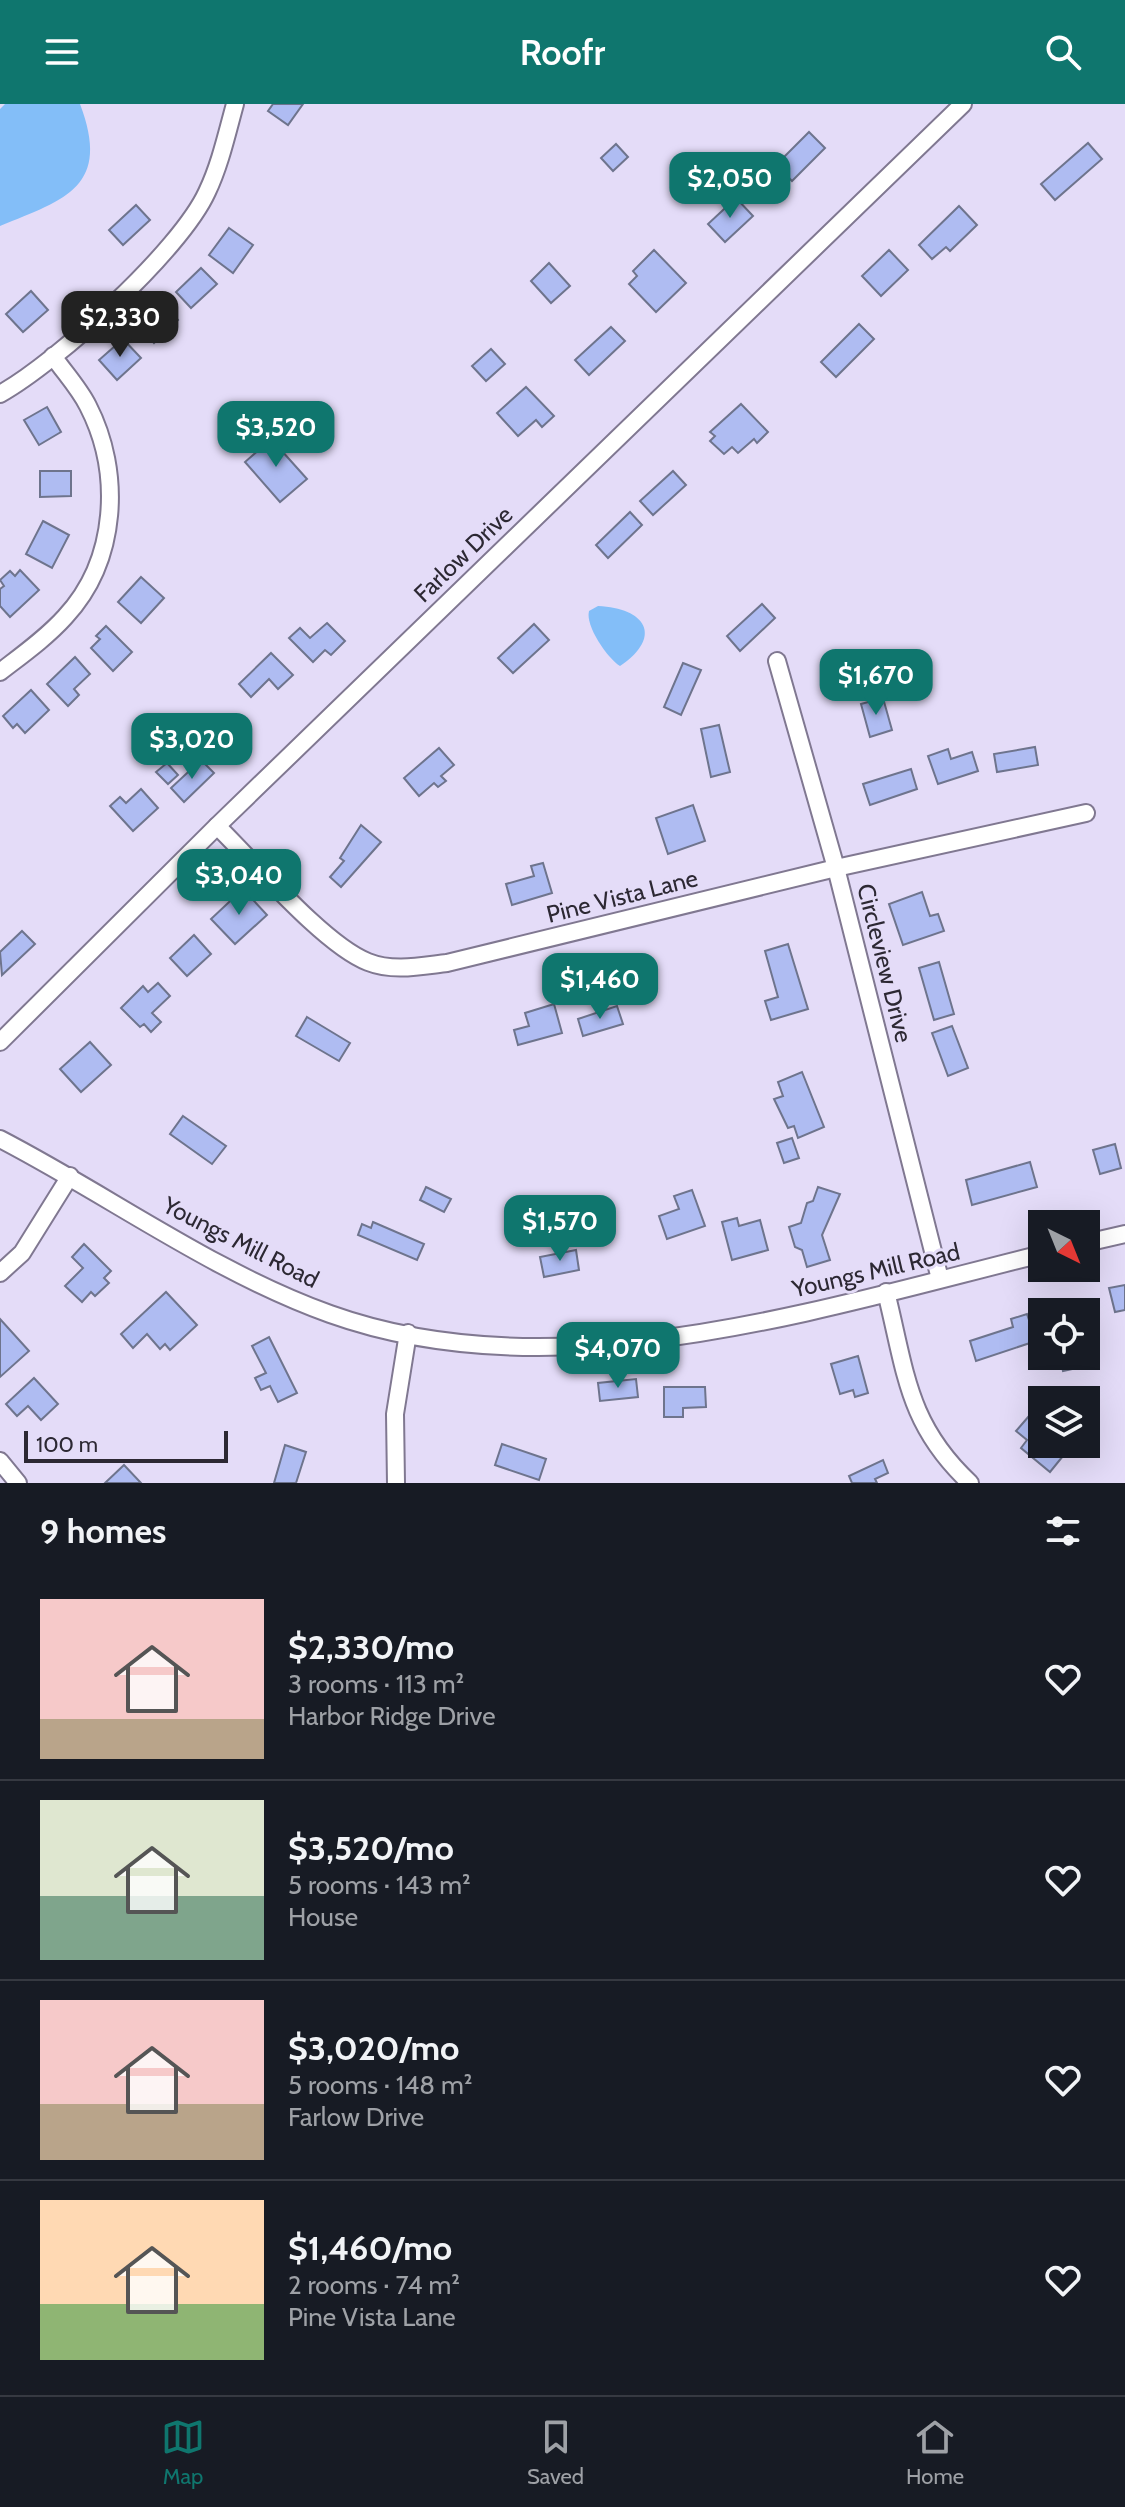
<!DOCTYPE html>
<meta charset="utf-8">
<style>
:root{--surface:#171b24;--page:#242831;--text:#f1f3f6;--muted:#9ea1a6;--line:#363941;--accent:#0f766e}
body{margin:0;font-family:Cabin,sans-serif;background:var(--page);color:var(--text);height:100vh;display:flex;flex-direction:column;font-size:30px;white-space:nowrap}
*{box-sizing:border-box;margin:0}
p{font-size:26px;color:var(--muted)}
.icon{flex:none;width:44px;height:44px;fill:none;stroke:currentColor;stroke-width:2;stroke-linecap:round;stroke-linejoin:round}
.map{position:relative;height:1379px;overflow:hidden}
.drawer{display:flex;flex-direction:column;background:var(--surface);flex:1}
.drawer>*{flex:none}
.needle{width:52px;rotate:137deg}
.buttons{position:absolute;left:1028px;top:1106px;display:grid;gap:16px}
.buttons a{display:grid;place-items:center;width:72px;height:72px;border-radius:0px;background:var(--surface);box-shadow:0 8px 32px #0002;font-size:40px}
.scale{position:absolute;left:24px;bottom:20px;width:204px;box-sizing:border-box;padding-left:8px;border:4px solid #2c2833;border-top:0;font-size:22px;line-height:28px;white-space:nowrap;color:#2c2833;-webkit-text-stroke:6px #e4dcf8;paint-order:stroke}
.price{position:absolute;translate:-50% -68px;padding:0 18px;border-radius:16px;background:var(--accent);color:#fff;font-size:26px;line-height:52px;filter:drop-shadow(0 2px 4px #0008)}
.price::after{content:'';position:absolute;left:50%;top:48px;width:24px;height:18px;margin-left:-12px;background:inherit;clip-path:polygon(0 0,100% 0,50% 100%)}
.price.active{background:#222;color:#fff}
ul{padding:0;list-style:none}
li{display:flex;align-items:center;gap:24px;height:200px;padding:0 40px}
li+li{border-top:2px solid var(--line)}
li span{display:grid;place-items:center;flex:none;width:224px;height:160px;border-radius:0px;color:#555}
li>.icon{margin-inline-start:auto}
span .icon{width:96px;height:96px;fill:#fffc;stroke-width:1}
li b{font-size:34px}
h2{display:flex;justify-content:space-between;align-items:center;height:96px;padding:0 40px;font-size:34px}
header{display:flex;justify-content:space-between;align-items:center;height:104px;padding:0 40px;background:var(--accent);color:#fff;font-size:36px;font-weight:600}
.dock{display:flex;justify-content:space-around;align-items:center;height:112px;border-top:2px solid var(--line);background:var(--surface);font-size:22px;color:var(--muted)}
.dock a{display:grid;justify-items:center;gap:4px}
.dock .active{color:var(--accent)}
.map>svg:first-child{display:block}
.water{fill:#83bef8}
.building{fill:#afbcf2;stroke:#6e748d;stroke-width:2}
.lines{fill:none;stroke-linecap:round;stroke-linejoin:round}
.minor-casing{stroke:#807891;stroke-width:20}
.minor{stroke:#fff;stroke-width:16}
.labels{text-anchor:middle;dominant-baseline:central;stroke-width:6;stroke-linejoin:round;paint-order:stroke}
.street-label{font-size:24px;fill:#2c2833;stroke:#e4dcf8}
</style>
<header><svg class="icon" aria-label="menu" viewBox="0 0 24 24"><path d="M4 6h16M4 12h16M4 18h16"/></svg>Roofr<svg class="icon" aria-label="search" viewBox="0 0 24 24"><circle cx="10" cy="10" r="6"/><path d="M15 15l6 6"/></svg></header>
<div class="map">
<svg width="1125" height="1379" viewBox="0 0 1125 1379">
<rect width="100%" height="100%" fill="#e4dcf8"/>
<!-- water -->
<g class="water">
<path d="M5 0H80C111 82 67 95 0 122V5Z"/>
<path d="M598 502C645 504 664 532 620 562 608 555 585 522 589 507Z"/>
</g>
<!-- building -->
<g class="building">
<polygon points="273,0 303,0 288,21 268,7"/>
<polygon points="809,28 825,44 792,77 776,61"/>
<polygon points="1088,39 1102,55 1055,96 1041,80"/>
<polygon points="616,40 628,53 613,67 601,54"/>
<polygon points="736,94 753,112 725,138 708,120"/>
<polygon points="136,101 150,116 123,141 109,126"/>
<polygon points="959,102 977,121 950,147 946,143 932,155 919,141"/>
<polygon points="229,124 253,141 233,169 209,151"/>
<polygon points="654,146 686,179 656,208 629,180 637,172 633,167"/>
<polygon points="889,146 908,166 881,192 862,172"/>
<polygon points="549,159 570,182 551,199 531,177"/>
<polygon points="201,164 217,180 191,204 176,188"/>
<polygon points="31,187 48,206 23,228 6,210"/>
<polygon points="163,199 178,216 154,239 138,221"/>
<polygon points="859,220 874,235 836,273 821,258"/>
<polygon points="611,223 625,237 589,271 575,256"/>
<polygon points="123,235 141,254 117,276 99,256"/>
<polygon points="491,245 505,260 486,277 472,262"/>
<polygon points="526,283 554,312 542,323 536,316 518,332 497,309"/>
<polygon points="741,300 768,328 757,339 754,335 738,349 732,343 724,350 710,337 715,332 710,328"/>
<polygon points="47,303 61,328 39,341 24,316"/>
<polygon points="277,330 287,341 281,346 307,375 280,398 245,358"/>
<polygon points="40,367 71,367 71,392 40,393"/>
<polygon points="673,367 686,381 653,411 640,397"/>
<polygon points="630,408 642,421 608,454 596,441"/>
<polygon points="43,417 69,431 52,464 26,450"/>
<polygon points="20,466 39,486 10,513 0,502 0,485 4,482 0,476 10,467 15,472"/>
<polygon points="141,473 164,494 141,519 118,498"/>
<polygon points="762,500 775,514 740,547 727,532"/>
<polygon points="327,519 345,537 331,551 325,546 313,558 289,534 300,524 310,534"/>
<polygon points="534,520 549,536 513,569 498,554"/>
<polygon points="106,522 132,548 113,567 91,544 100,535 96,532"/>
<polygon points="271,549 293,571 278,585 269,575 251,593 239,580"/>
<polygon points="75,553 90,570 74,585 79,591 68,602 47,580"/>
<polygon points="683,559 701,566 681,611 664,603"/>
<polygon points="31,586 49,606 25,629 17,620 13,624 3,612"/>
<polygon points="883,594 892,626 870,633 861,600"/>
<polygon points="232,615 246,630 221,653 202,632 212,623 217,629"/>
<polygon points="719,621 730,668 711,673 701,625"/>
<polygon points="1035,643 1038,661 997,668 994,650"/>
<polygon points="439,644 454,661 441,672 446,677 438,683 434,679 419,692 404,674"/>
<polygon points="948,645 951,655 972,648 978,667 938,680 928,652"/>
<polygon points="201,656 214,669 184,698 171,684"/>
<polygon points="167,659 178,671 168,680 156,668"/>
<polygon points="911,665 917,685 870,701 863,680"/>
<polygon points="141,685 158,704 133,727 110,702 120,693 126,699"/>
<polygon points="693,701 705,737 668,750 656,714"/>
<polygon points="361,721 381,738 341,783 330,773 344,757 340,754"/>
<polygon points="543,759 552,789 512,801 506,780 534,772 531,762"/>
<polygon points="243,785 267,811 235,840 211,815"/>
<polygon points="922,788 930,812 938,810 944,827 903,841 889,800"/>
<polygon points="22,827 35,840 2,871 0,848"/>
<polygon points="194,831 211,850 187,872 170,854"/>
<polygon points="788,840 808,905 771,916 765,897 778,893 765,847"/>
<polygon points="939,858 954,910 934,916 919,864"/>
<polygon points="158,879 170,892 152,909 161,918 151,928 144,920 140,923 121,904 143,882 148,888"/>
<polygon points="554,900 562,929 518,941 514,926 529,922 525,909"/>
<polygon points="617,902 623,920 583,932 578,915"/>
<polygon points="307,913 350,939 339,957 296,932"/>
<polygon points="952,922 968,964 948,972 932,929"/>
<polygon points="90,938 111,961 81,988 60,965"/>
<polygon points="802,968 824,1023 798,1034 794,1022 788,1024 774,995 783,992 778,978"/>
<polygon points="183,1012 226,1042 212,1060 170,1030"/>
<polygon points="792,1034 799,1054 784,1059 777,1039"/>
<polygon points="1115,1040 1121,1064 1100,1070 1093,1046"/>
<polygon points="1030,1058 1037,1083 972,1101 966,1076"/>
<polygon points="426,1083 451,1095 444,1108 420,1096"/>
<polygon points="818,1083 840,1090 822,1131 830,1156 807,1163 802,1146 795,1143 789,1123 801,1119 807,1099 813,1097"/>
<polygon points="692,1086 705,1122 667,1135 659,1112 679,1105 674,1092"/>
<polygon points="737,1114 739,1122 760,1116 768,1146 732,1156 722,1118"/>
<polygon points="373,1118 424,1140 417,1156 358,1131 362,1120 371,1124"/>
<polygon points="84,1140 111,1167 104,1174 109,1179 95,1192 91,1188 82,1198 65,1182 83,1164 72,1153"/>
<polygon points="576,1146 579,1166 544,1173 540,1153"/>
<polygon points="1125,1181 1125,1206 1115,1208 1109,1184"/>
<polygon points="166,1188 197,1221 170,1246 165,1240 160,1245 147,1230 133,1244 121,1230"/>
<polygon points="1087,1202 1095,1228 1086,1231 1086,1208 1070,1208"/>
<polygon points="1027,1210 1036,1237 976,1257 970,1237 1013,1223 1011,1215"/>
<polygon points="0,1215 29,1247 0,1273"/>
<polygon points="269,1233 297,1289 278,1298 270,1282 261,1286 255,1274 266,1269 252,1242"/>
<polygon points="858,1252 868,1289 855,1293 853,1286 840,1290 831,1260"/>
<polygon points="1075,1252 1077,1264 1063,1267 1060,1254"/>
<polygon points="34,1274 58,1300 41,1316 28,1302 17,1312 6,1300"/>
<polygon points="636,1275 638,1293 600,1297 598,1279"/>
<polygon points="664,1283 705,1283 706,1303 683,1304 683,1313 664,1313"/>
<polygon points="1029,1312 1042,1323 1042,1340 1051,1340 1063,1352 1050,1368 1021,1344 1027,1336 1016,1327"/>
<polygon points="502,1340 546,1355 539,1376 495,1361"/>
<polygon points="285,1341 306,1348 296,1379 274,1379"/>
<polygon points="883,1356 888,1369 875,1375 877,1379 852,1379 849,1372"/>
<polygon points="124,1361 141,1379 105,1379"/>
</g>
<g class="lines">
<defs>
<g id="minor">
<path d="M0 290C57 258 180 147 207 88 220 61 227 29 235 0"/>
<polyline points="777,557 836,764 940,1175"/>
<path d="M0 568C22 551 46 534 65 513 118 456 122 368 88 302 79 284 64 268 53 252"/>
<path d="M217 722C253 757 324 841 368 858 393 868 421 862 447 859L836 764 1086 709"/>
<polyline points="0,938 217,722 963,0"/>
<path d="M0 1035C110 1092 213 1168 330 1210 556 1291 819 1205 1042 1150"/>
<polyline points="1086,1139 1125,1130"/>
<polyline points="0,1169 22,1149 70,1072"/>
<path d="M886 1188C906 1268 907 1320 970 1379"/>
<polyline points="0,1357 18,1379"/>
<polyline points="396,1379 395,1310 408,1229"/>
</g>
</defs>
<!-- minor casing -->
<use href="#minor" class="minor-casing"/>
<!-- minor -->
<use href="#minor" class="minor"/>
</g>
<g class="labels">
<!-- street labels -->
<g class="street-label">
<text transform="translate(463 450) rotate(-44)">Farlow Drive</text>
<text transform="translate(622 792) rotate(-14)">Pine Vista Lane</text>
<text transform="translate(885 859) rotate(76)">Circleview Drive</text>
<text transform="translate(241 1138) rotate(27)">Youngs Mill Road</text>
<text transform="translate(876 1166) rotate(-13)">Youngs Mill Road</text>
</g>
</g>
</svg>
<div class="buttons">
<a><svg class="needle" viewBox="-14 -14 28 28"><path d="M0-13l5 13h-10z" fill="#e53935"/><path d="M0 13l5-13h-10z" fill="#9ea1a6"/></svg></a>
<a><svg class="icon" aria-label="locate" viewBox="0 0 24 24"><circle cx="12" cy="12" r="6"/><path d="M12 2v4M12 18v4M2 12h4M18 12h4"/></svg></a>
<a><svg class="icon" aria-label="layers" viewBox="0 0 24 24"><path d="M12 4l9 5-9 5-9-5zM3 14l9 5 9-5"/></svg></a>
</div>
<div class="scale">100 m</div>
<b class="price" style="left:730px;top:116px">$2,050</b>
<b class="price active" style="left:120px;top:255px">$2,330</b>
<b class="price" style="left:276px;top:365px">$3,520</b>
<b class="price" style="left:876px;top:613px">$1,670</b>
<b class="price" style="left:192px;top:677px">$3,020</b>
<b class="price" style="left:239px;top:813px">$3,040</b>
<b class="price" style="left:600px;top:917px">$1,460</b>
<b class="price" style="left:560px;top:1159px">$1,570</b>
<b class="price" style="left:618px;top:1286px">$4,070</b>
</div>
<section class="drawer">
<h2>9 homes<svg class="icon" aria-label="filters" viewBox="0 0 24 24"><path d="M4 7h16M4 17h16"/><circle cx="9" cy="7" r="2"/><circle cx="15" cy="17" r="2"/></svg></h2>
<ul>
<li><span style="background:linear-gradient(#f6c9c9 75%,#b9a48a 0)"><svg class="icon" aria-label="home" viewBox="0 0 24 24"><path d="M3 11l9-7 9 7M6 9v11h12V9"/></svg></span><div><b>$2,330/mo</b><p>3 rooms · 113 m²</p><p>Harbor Ridge Drive</p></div><svg class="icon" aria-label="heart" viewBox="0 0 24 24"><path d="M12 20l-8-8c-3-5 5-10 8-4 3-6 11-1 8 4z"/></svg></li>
<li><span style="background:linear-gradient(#dfe7d0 60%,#7fa58c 0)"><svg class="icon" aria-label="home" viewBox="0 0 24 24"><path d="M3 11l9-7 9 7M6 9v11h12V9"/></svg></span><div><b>$3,520/mo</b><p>5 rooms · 143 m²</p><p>House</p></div><svg class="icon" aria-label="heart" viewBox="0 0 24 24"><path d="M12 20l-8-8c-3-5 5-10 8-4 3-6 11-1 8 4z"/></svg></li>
<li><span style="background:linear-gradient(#f6c9c9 65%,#b9a48a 0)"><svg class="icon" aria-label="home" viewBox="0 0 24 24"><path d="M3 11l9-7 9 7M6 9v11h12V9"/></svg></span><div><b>$3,020/mo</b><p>5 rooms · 148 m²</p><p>Farlow Drive</p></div><svg class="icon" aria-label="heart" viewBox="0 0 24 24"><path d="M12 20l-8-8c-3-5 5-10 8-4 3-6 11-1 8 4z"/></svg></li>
<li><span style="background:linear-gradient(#ffd9b3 65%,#8fb573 0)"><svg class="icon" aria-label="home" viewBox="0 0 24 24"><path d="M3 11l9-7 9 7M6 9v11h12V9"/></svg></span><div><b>$1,460/mo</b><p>2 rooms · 74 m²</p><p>Pine Vista Lane</p></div><svg class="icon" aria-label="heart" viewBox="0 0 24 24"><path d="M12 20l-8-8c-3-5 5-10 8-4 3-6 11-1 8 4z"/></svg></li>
</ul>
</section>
<nav class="dock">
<a class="active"><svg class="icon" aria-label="map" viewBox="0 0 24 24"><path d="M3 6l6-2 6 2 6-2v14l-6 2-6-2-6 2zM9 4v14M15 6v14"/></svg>Map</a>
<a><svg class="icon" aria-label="saved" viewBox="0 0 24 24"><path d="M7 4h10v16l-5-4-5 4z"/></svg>Saved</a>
<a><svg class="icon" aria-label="home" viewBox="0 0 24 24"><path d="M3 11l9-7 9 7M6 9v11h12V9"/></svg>Home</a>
</nav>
